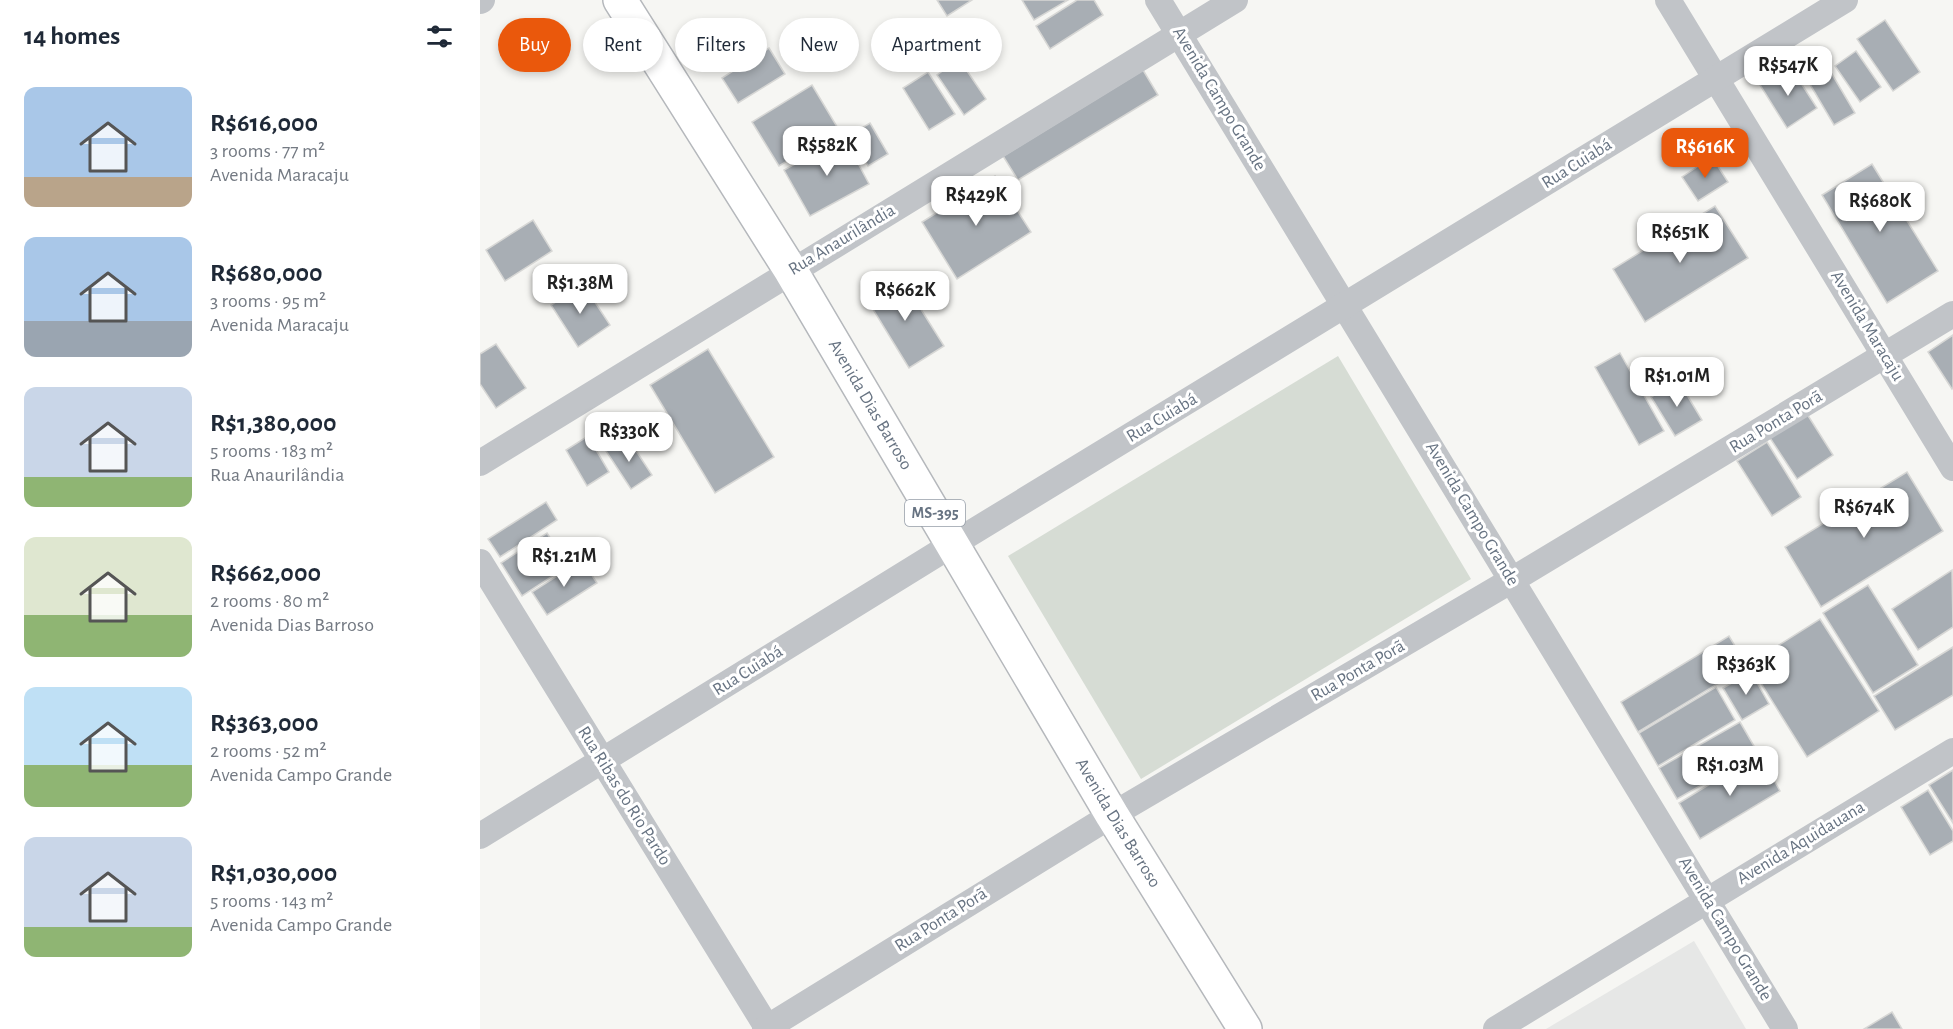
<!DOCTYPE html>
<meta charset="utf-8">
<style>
:root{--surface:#fff;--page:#f6f6f7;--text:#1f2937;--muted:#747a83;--accent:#ea580c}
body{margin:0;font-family:"Alegreya Sans",sans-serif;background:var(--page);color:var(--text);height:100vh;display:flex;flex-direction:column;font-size:22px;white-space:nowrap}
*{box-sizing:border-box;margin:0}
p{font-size:20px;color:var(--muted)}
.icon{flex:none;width:33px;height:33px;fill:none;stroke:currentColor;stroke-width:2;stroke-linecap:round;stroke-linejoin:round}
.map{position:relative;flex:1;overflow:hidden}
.side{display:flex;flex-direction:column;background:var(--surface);width:480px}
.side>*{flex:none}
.banner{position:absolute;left:18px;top:18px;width:570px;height:54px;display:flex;gap:12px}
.price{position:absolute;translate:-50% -51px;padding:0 14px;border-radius:12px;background:#fff;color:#222;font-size:20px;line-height:39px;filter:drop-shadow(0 2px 3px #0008)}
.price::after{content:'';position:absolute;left:50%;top:36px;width:18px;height:14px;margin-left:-9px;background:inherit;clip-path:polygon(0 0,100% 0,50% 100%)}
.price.on{background:var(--accent);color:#fff}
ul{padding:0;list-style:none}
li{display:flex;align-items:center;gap:18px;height:150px;padding:0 24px}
li span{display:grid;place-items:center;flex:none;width:168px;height:120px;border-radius:12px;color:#555}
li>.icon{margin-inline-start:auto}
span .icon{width:72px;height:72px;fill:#fffc;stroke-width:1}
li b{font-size:26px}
h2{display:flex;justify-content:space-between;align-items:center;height:72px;padding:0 24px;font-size:26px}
.chip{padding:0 21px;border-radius:27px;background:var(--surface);box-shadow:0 3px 9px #0003;font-size:21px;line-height:54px}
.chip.on{background:var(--accent);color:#fff}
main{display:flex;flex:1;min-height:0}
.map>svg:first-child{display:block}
.built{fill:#e6e7e6}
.green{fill:#d6dcd4}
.building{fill:#a8aeb4;stroke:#d7d7d5;stroke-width:1.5}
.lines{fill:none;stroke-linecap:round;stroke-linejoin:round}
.primary-casing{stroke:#b5b8bc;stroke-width:36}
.minor{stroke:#c1c4c8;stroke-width:26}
.primary{stroke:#fff;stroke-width:33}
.labels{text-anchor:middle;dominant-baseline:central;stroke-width:6;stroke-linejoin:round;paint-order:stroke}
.shield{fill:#fff;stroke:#959da8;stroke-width:1.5}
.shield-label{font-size:16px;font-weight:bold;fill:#677382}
.street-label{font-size:18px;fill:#677382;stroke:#fff}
</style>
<main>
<section class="side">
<h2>14 homes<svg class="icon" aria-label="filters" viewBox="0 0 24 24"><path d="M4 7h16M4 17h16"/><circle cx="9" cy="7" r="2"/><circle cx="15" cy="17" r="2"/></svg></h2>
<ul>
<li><span style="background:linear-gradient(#a9c7e8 75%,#b9a48a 0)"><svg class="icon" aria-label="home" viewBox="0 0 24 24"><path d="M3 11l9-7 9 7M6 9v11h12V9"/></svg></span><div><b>R$616,000</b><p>3 rooms · 77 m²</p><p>Avenida Maracaju</p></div></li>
<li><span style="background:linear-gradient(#a9c7e8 70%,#9aa5b1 0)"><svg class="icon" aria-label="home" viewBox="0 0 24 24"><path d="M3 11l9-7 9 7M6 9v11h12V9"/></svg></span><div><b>R$680,000</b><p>3 rooms · 95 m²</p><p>Avenida Maracaju</p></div></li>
<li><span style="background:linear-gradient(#c9d6e8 75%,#8fb573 0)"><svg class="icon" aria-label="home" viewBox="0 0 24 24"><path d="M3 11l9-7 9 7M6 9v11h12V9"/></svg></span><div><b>R$1,380,000</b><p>5 rooms · 183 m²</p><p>Rua Anaurilândia</p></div></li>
<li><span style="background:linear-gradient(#dfe7d0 65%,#8fb573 0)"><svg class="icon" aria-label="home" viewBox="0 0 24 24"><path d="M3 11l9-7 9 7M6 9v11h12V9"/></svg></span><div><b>R$662,000</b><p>2 rooms · 80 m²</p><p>Avenida Dias Barroso</p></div></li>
<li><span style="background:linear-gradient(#bfe0f5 65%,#8fb573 0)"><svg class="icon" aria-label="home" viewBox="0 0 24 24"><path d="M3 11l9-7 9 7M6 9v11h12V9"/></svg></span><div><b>R$363,000</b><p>2 rooms · 52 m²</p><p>Avenida Campo Grande</p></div></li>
<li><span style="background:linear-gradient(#c9d6e8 75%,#8fb573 0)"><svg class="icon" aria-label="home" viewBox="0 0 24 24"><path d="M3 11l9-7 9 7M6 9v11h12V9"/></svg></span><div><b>R$1,030,000</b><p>5 rooms · 143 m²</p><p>Avenida Campo Grande</p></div></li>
</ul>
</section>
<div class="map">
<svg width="1473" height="1029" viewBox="0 0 1473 1029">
<rect width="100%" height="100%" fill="#f6f6f3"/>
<!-- built -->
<polygon class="built" points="1214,941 1266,1029 1066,1029"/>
<!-- green -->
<polygon class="green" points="858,356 991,579 661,779 528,556"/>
<!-- building -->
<g class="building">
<polygon points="457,0 492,0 467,16"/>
<polygon points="542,0 588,0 554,20"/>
<polygon points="597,0 614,0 623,15 570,49 556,26"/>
<polygon points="1405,20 1440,72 1413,91 1377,39"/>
<polygon points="433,31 443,48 411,67 400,50"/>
<polygon points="289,48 305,74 258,103 242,78"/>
<polygon points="1376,51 1401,87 1380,102 1355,66"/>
<polygon points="479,59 506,99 484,115 457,75"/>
<polygon points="1346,64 1375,113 1354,125 1325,76"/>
<polygon points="1310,66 1337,108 1307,128 1280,85"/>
<polygon points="663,70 678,95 538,180 523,156"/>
<polygon points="448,72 475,114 449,130 423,88"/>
<polygon points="332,85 359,130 299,166 272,122"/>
<polygon points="390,123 408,154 388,166 370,135"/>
<polygon points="364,137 389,184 330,216 304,170"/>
<polygon points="1232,157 1248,182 1218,201 1202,177"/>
<polygon points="1392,164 1458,271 1407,303 1342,195"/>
<polygon points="515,176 551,232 477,279 442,222"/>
<polygon points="1235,206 1268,258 1165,322 1133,269"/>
<polygon points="53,220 72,251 25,281 6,250"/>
<polygon points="420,276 464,346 429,368 386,298"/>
<polygon points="103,284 130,325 98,347 71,305"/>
<polygon points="1473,335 1473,388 1472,389 1448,352"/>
<polygon points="16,344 46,388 16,408 0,384 0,354"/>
<polygon points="228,349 294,457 235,493 170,385"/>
<polygon points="1140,353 1184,431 1159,445 1115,367"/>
<polygon points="1198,380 1222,420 1195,436 1171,397"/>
<polygon points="1327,414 1353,455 1317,479 1290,438"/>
<polygon points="108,436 129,472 107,486 86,450"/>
<polygon points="147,437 172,475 151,489 126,451"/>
<polygon points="1287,442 1321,497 1292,516 1257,461"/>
<polygon points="1427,472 1463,531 1341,607 1305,547"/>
<polygon points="66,502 77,520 20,557 8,539"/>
<polygon points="67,533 88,566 42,596 21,563"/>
<polygon points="102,560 117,583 67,615 52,592"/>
<polygon points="1472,570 1473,627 1438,650 1412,609"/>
<polygon points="1388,585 1438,665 1393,693 1343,613"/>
<polygon points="1340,619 1399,711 1327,757 1269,664"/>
<polygon points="1249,636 1267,666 1158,732 1141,702"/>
<polygon points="1473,647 1473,695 1415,730 1394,696"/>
<polygon points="1271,672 1289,704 1262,720 1243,688"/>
<polygon points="1236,687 1255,720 1178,766 1159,733"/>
<polygon points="1260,722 1278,753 1197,799 1179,768"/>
<polygon points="1279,754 1300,791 1220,839 1199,803"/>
<polygon points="1473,770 1473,823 1449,785"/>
<polygon points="1448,790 1473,831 1473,841 1450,855 1421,807"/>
<polygon points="1412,1012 1422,1029 1384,1029"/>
</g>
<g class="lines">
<defs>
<g id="primary">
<path id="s1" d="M140 0 311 271 632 815 765 1029"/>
</g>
</defs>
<!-- primary casing -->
<use href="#primary" class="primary-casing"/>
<!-- minor -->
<g class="minor">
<polyline points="678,0 1305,1029"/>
<polyline points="1188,0 1473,468"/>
<polyline points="0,1 2,0"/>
<polyline points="0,463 755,0"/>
<polyline points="0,562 288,1029"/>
<polyline points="0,836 473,544 1365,0"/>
<polyline points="285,1029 632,815 1032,580 1473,314"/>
<polyline points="1016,1029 1473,751"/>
</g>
<!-- primary -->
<use href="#primary" class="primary"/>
</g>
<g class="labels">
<!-- shield labels -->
<rect class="shield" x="425" y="500" width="60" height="26" rx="4.5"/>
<g class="shield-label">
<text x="455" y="513">MS-395</text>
</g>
<!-- street labels -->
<g class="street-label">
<text transform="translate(739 99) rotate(59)">Avenida Campo Grande</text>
<text transform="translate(1097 164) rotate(-32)">Rua Cuiabá</text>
<text transform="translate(362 240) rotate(-31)">Rua Anaurilândia</text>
<text transform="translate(1387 326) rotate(59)">Avenida Maracaju</text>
<text stroke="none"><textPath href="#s1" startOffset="476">Avenida Dias Barroso</textPath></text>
<text transform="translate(682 418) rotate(-31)">Rua Cuiabá</text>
<text transform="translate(1296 422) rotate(-31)">Rua Ponta Porã</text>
<text transform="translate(992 514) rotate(59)">Avenida Campo Grande</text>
<text transform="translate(268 671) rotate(-32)">Rua Cuiabá</text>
<text transform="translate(878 671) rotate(-30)">Rua Ponta Porã</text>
<text transform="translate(144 796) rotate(58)">Rua Ribas do Rio Pardo</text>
<text stroke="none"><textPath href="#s1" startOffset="962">Avenida Dias Barroso</textPath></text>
<text transform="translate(1321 843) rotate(-31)">Avenida Aquidauana</text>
<text transform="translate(461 920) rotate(-32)">Rua Ponta Porã</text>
<text transform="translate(1245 929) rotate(59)">Avenida Campo Grande</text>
</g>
</g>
</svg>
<b class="price" style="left:1308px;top:97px">R$547K</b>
<b class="price" style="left:347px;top:177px">R$582K</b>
<b class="price on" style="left:1225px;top:179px">R$616K</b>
<b class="price" style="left:496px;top:227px">R$429K</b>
<b class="price" style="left:1400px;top:233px">R$680K</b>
<b class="price" style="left:1200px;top:264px">R$651K</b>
<b class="price" style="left:100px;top:315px">R$1.38M</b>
<b class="price" style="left:425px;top:322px">R$662K</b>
<b class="price" style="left:1197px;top:408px">R$1.01M</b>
<b class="price" style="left:149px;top:463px">R$330K</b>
<b class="price" style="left:1384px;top:539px">R$674K</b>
<b class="price" style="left:84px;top:588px">R$1.21M</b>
<b class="price" style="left:1266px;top:696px">R$363K</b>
<b class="price" style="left:1250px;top:797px">R$1.03M</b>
<div class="banner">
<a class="chip on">Buy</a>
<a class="chip">Rent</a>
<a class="chip">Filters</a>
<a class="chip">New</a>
<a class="chip">Apartment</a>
</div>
</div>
</main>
